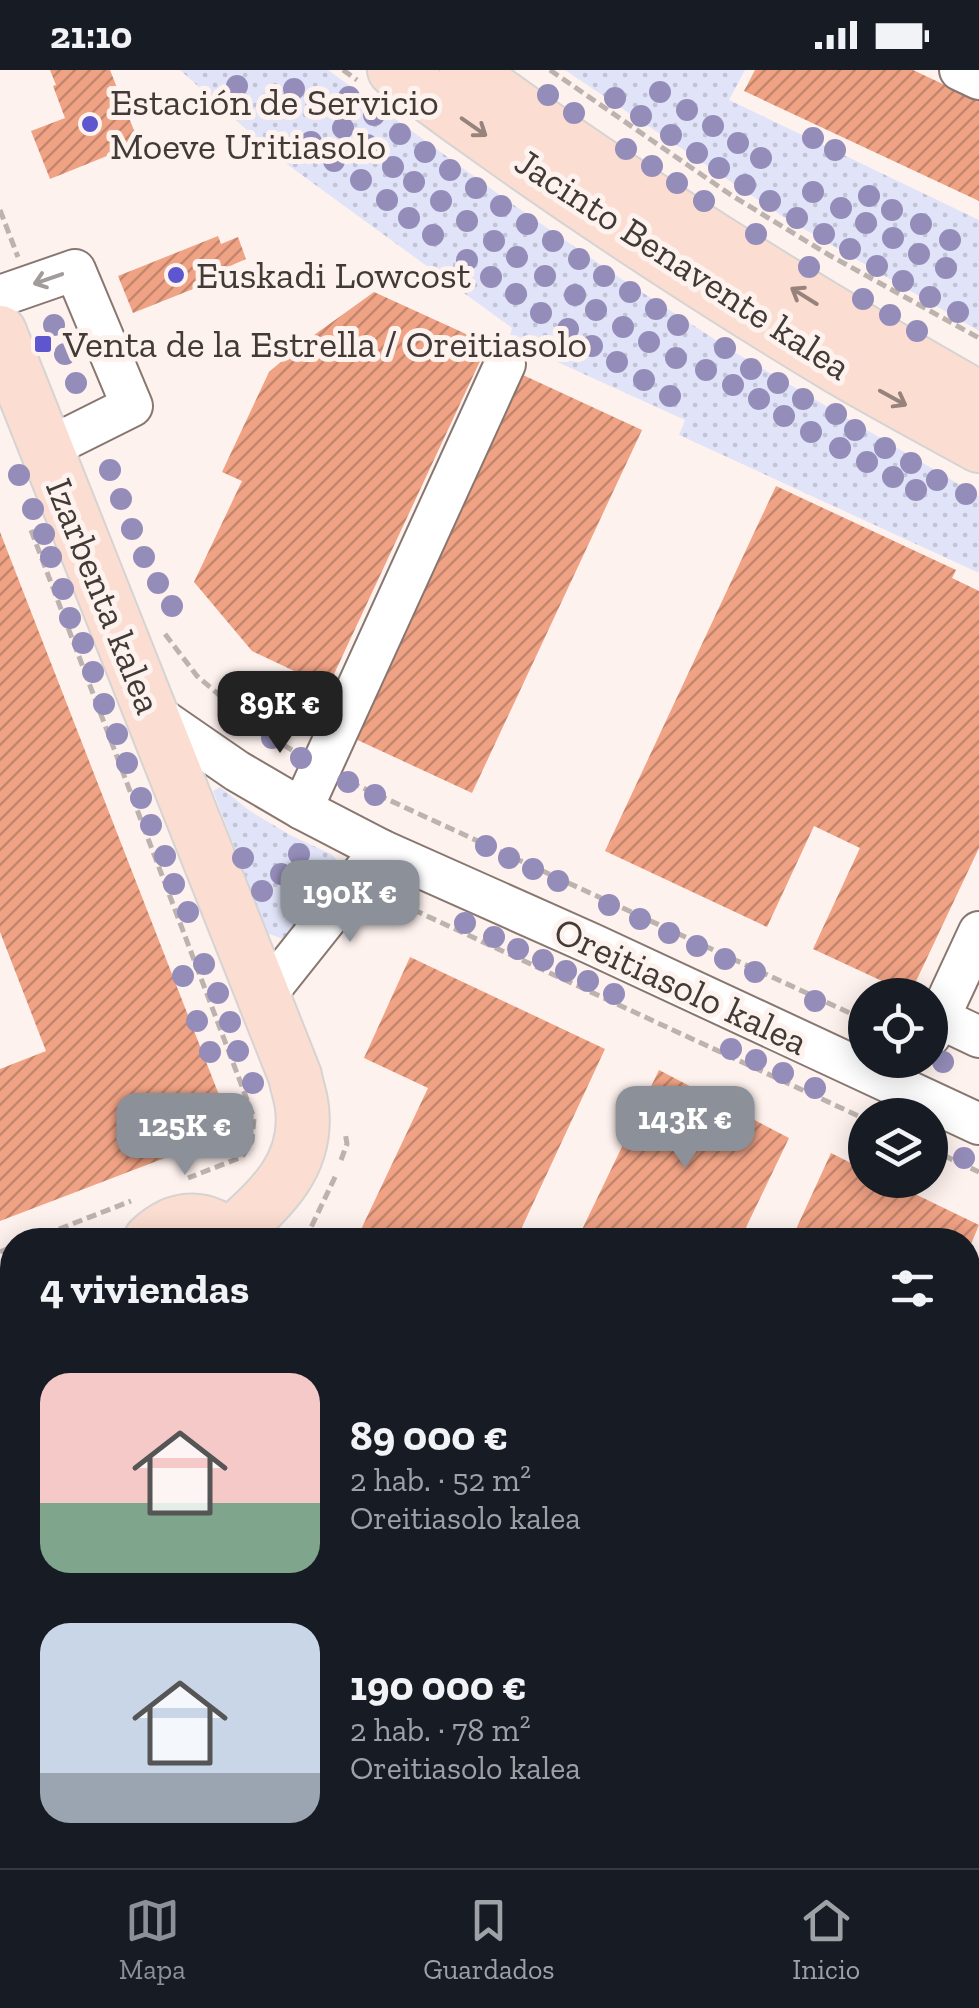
<!DOCTYPE html>
<html lang="es">
<meta charset="utf-8">
<style>
:root{--surface:#171b24;--page:#20242c;--text:#f1f3f6;--muted:#9ea1a6;--line:#363941;--accent:#8c9099}
body{margin:0;font-family:"Zilla Slab",serif;background:var(--page);color:var(--text);height:100vh;display:flex;flex-direction:column;font-size:38px;white-space:nowrap}
*{box-sizing:border-box;margin:0}
p{font-size:32px;color:var(--muted)}
.icon{flex:none;width:55px;height:55px;fill:none;stroke:currentColor;stroke-width:2;stroke-linecap:round;stroke-linejoin:round}
.map{position:relative;flex:1;overflow:hidden}
.details{position:absolute;left:0px;top:1158px;width:980px;height:642px;display:flex;flex-direction:column;background:var(--surface);border-radius:40px 40px 0 0;box-shadow:0 5px 25px #0003}
.details>*{flex:none}
.tools{position:absolute;left:848px;top:908px;display:grid;gap:20px}
.tools a{display:grid;place-items:center;width:100px;height:100px;border-radius:50%;background:var(--surface);box-shadow:0 5px 25px #0003;font-size:50px}
.price{position:absolute;translate:-50% -85px;padding:0 22px;border-radius:20px;background:var(--accent);color:#fff;font-size:32px;line-height:65px;filter:drop-shadow(0 2px 5px #0008)}
.price::after{content:'';position:absolute;left:50%;top:60px;width:30px;height:22px;margin-left:-15px;background:inherit;clip-path:polygon(0 0,100% 0,50% 100%)}
.price.on{background:#222;color:#fff}
ul{padding:0;list-style:none}
li{display:flex;align-items:center;gap:30px;height:250px;padding:0 40px}
li span{display:grid;place-items:center;flex:none;width:280px;height:200px;border-radius:30px;color:#555}
li>.icon{margin-inline-start:auto}
span .icon{width:120px;height:120px;fill:#fffc;stroke-width:1}
li b{font-size:42px}
h2{display:flex;justify-content:space-between;align-items:center;height:120px;padding:0 40px;font-size:42px}
.status{display:flex;justify-content:space-between;align-items:center;height:70px;padding:0 50px;background:var(--surface);direction:ltr}
.status svg{height:28px;fill:currentColor}
.dock{display:flex;justify-content:space-around;align-items:center;height:140px;border-top:2px solid var(--line);background:var(--surface);font-size:28px;color:var(--muted)}
.dock a{display:grid;justify-items:center;gap:5px}
.dock .on{color:var(--accent)}
.map>svg:first-child{display:block}
.grass{fill:url(#grass-dots)}
.park{fill:url(#park-tufts)}
.building{fill:url(#building-hatch)}
.lines{fill:none;stroke-linecap:round;stroke-linejoin:round}
.minor-casing{stroke:#887770;stroke-width:44}
.major-casing{stroke:#d5d4d3;stroke-width:56}
.path{stroke:#bcb2ae;stroke-width:5;stroke-dasharray:10 5;stroke-linecap:butt}
.minor{stroke:#fff;stroke-width:40}
.major{stroke:#fcddd1;stroke-width:52}
.tree{fill:#958db9}
.oneway{stroke:#95837c}
.oneway2{stroke:#a09c9b}
.poi-dot{fill:#5d56ce;stroke:#fef2ee;stroke-width:4}
.labels{text-anchor:middle;dominant-baseline:central;stroke-width:10;stroke-linejoin:round;paint-order:stroke}
.poi-label{font-size:38px;fill:#413a37;stroke:#fef2ee;text-anchor:start}
.street-label{font-size:38px;fill:#413a37;stroke:#fef2ee}
</style>
<div class="status"><b>21:10</b><svg viewBox="0 0 49 12"><path d="M0 12V9h3v3zM5 12V6h3v6zM10 12V3h3v9zM15 12V0h3v12zM26 1h20v11H26zM47 4h2v5h-2z"/></svg></div>
<div class="map">
<svg width="979" height="1798" viewBox="0 0 979 1798">
<defs>
<pattern id="grass-dots" width="8" height="8" patternUnits="userSpaceOnUse" patternTransform="scale(2.5)"><rect width="8" height="8" fill="#e1e4f8"/><path d="M2 2h.1M6 6h.1" fill="none" stroke="#c2c4d5" stroke-width="1.8" stroke-linecap="round"/></pattern>
<pattern id="park-tufts" width="24" height="20" patternUnits="userSpaceOnUse" patternTransform="scale(2.5)"><rect width="24" height="20" fill="#e1e4f8"/><path d="M3 7l-1-3M5 7V3M7 7l1-3M15 17l-1-3M17 17v-4M19 17l1-3" fill="none" stroke="#c2c4d5"/></pattern>
<pattern id="building-hatch" width="6" height="6" patternUnits="userSpaceOnUse" patternTransform="scale(2.5)"><rect width="6" height="6" fill="#f0a284"/><path d="M-1 1l2-2M0 6l6-6M5 7l2-2" fill="none" stroke="#c4856d"/></pattern>
</defs>
<rect width="100%" height="100%" fill="#fef2ee"/>
<!-- grass -->
<g class="grass">
<polygon points="180,0 328,0 508,131 620,208 736,283 979,426 979,503 679,365 685,350 509,270 512,258 277,87"/>
<polygon points="565,0 745,0 729,30 979,150 979,261 782,146"/>
<polygon points="220,717 250,741 290,765 331,784 339,792 341,805 298,862 283,869 267,863 213,721"/>
<polygon points="12,1331 12,1453 4,1468 0,1463 0,1357"/>
</g>
<!-- park -->
<polygon class="park" points="12,1766 12,1788 662,1788 691,1798 0,1798"/>
<!-- building -->
<g class="building">
<polygon points="50,0 110,0 139,73 50,109 31,61 65,48 53,16 56,15"/>
<polygon points="755,0 913,0 979,31 979,131 744,21"/>
<polygon points="218,166 221,174 238,167 246,189 230,196 233,203 133,243 118,206"/>
<polygon points="374,222 488,274 328,617 252,581 194,512 242,411 222,402 269,302 303,273"/>
<polygon points="523,305 642,360 472,723 351,667"/>
<polygon points="776,416 956,500 952,508 979,521 979,778 910,924 813,879 860,778 814,756 767,857 605,781"/>
<polygon points="0,462 226,1043 227,1052 225,1059 212,1070 0,1151 0,999 46,981 0,862"/>
<polygon points="410,887 605,979 516,1170 356,1170 428,1018 364,988"/>
<polygon points="659,1000 789,1068 740,1170 577,1170"/>
<polygon points="831,1083 865,1100 865,1110 886,1110 979,1155 968,1181 968,1170 791,1170"/>
<polygon points="979,1263 979,1302 968,1296 968,1288"/>
<polygon points="968,1323 979,1329 979,1455 968,1450"/>
<polygon points="968,1479 979,1484 979,1574 968,1568"/>
<polygon points="968,1598 979,1604 979,1694 968,1688"/>
<polygon points="788,1788 935,1788 930,1798 810,1798"/>
</g>
<g class="lines">
<defs>
<g id="minor">
<polyline points="960,0 979,9"/>
<polyline points="0,226 75,200 132,336 46,379"/>
<polyline points="150,641 237,701 302,739 381,780 592,874 979,1054"/>
<polyline points="302,739 505,294"/>
<polyline points="264,927 381,780"/>
<polyline points="939,948 979,862"/>
<polyline points="930,966 939,948 979,967"/>
<polyline points="0,1230 12,1226"/>
<polyline points="966,1798 979,1771"/>
</g>
<g id="major">
<path d="M394 0C537 107 686 206 839 298 885 325 932 350 979 376"/>
<path d="M466 0C629 120 803 228 979 328"/>
<path d="M0 262 295 1006C297 1017 301 1027 302 1038 309 1097 268 1131 229 1166"/>
<path d="M150 1170C176 1145 206 1143 232 1170"/>
<polyline points="0,1587 12,1562"/>
<polyline points="0,1672 12,1644"/>
</g>
</defs>
<!-- minor casing -->
<use href="#minor" class="minor-casing"/>
<!-- major casing -->
<use href="#major" class="major-casing"/>
<!-- path -->
<g class="path">
<polyline points="343,0 357,10"/>
<polyline points="550,0 731,125 829,185 979,268"/>
<polyline points="0,140 18,187"/>
<polyline points="31,460 254,1048 252,1071 242,1087 188,1108"/>
<polyline points="165,564 197,606 261,661 292,680"/>
<polyline points="350,712 865,950"/>
<polyline points="386,827 865,1049"/>
<polyline points="930,1079 979,1102"/>
<polyline points="341,1090 347,1074 345,1062"/>
<polyline points="31,1170 131,1131"/>
<polyline points="305,1170 336,1105"/>
<polyline points="0,1182 12,1177"/>
<polyline points="0,1276 12,1272"/>
<polyline points="0,1343 12,1316"/>
<polyline points="0,1472 10,1483"/>
<polyline points="0,1502 12,1479"/>
<polyline points="0,1769 12,1740"/>
<polyline points="82,1788 98,1798"/>
</g>
<!-- minor -->
<use href="#minor" class="minor"/>
<!-- major -->
<use href="#major" class="major"/>
</g>
<!-- trees -->
<g class="tree">
<circle cx="237" cy="16" r="11"/>
<circle cx="294" cy="19" r="11"/>
<circle cx="660" cy="22" r="11"/>
<circle cx="548" cy="25" r="11"/>
<circle cx="349" cy="27" r="11"/>
<circle cx="615" cy="28" r="11"/>
<circle cx="316" cy="38" r="11"/>
<circle cx="687" cy="40" r="11"/>
<circle cx="574" cy="43" r="11"/>
<circle cx="374" cy="45" r="11"/>
<circle cx="641" cy="46" r="11"/>
<circle cx="713" cy="56" r="11"/>
<circle cx="343" cy="58" r="11"/>
<circle cx="400" cy="64" r="11"/>
<circle cx="671" cy="65" r="11"/>
<circle cx="813" cy="68" r="11"/>
<circle cx="311" cy="72" r="11"/>
<circle cx="738" cy="73" r="11"/>
<circle cx="367" cy="75" r="11"/>
<circle cx="626" cy="79" r="11"/>
<circle cx="835" cy="80" r="11"/>
<circle cx="425" cy="82" r="11"/>
<circle cx="697" cy="83" r="11"/>
<circle cx="761" cy="88" r="11"/>
<circle cx="334" cy="91" r="11"/>
<circle cx="652" cy="96" r="11"/>
<circle cx="393" cy="97" r="11"/>
<circle cx="719" cy="98" r="11"/>
<circle cx="450" cy="100" r="11"/>
<circle cx="361" cy="110" r="11"/>
<circle cx="414" cy="112" r="11"/>
<circle cx="677" cy="113" r="11"/>
<circle cx="745" cy="115" r="11"/>
<circle cx="476" cy="118" r="11"/>
<circle cx="813" cy="122" r="11"/>
<circle cx="869" cy="126" r="11"/>
<circle cx="387" cy="130" r="11"/>
<circle cx="441" cy="131" r="11"/>
<circle cx="704" cy="131" r="11"/>
<circle cx="770" cy="131" r="11"/>
<circle cx="501" cy="136" r="11"/>
<circle cx="841" cy="138" r="11"/>
<circle cx="892" cy="140" r="11"/>
<circle cx="409" cy="148" r="11"/>
<circle cx="797" cy="148" r="11"/>
<circle cx="467" cy="151" r="11"/>
<circle cx="866" cy="153" r="11"/>
<circle cx="527" cy="154" r="11"/>
<circle cx="921" cy="154" r="11"/>
<circle cx="756" cy="164" r="11"/>
<circle cx="824" cy="164" r="11"/>
<circle cx="433" cy="165" r="11"/>
<circle cx="893" cy="168" r="11"/>
<circle cx="950" cy="170" r="11"/>
<circle cx="494" cy="171" r="11"/>
<circle cx="553" cy="171" r="11"/>
<circle cx="850" cy="179" r="11"/>
<circle cx="919" cy="184" r="11"/>
<circle cx="517" cy="187" r="11"/>
<circle cx="579" cy="189" r="11"/>
<circle cx="467" cy="190" r="11"/>
<circle cx="877" cy="196" r="11"/>
<circle cx="809" cy="197" r="11"/>
<circle cx="946" cy="198" r="11"/>
<circle cx="545" cy="206" r="11"/>
<circle cx="604" cy="206" r="11"/>
<circle cx="491" cy="207" r="11"/>
<circle cx="903" cy="211" r="11"/>
<circle cx="630" cy="222" r="11"/>
<circle cx="516" cy="224" r="11"/>
<circle cx="575" cy="225" r="11"/>
<circle cx="930" cy="227" r="11"/>
<circle cx="863" cy="229" r="11"/>
<circle cx="656" cy="239" r="11"/>
<circle cx="596" cy="240" r="11"/>
<circle cx="958" cy="242" r="11"/>
<circle cx="541" cy="243" r="11"/>
<circle cx="890" cy="245" r="11"/>
<circle cx="54" cy="255" r="11"/>
<circle cx="678" cy="255" r="11"/>
<circle cx="623" cy="257" r="11"/>
<circle cx="568" cy="259" r="11"/>
<circle cx="917" cy="261" r="11"/>
<circle cx="649" cy="272" r="11"/>
<circle cx="592" cy="276" r="11"/>
<circle cx="725" cy="278" r="11"/>
<circle cx="65" cy="284" r="11"/>
<circle cx="676" cy="288" r="11"/>
<circle cx="617" cy="292" r="11"/>
<circle cx="751" cy="299" r="11"/>
<circle cx="706" cy="300" r="11"/>
<circle cx="644" cy="310" r="11"/>
<circle cx="76" cy="313" r="11"/>
<circle cx="778" cy="313" r="11"/>
<circle cx="733" cy="315" r="11"/>
<circle cx="670" cy="326" r="11"/>
<circle cx="759" cy="329" r="11"/>
<circle cx="803" cy="329" r="11"/>
<circle cx="836" cy="344" r="11"/>
<circle cx="784" cy="346" r="11"/>
<circle cx="855" cy="360" r="11"/>
<circle cx="811" cy="362" r="11"/>
<circle cx="840" cy="378" r="11"/>
<circle cx="885" cy="378" r="11"/>
<circle cx="867" cy="392" r="11"/>
<circle cx="911" cy="393" r="11"/>
<circle cx="110" cy="400" r="11"/>
<circle cx="19" cy="405" r="11"/>
<circle cx="893" cy="407" r="11"/>
<circle cx="937" cy="410" r="11"/>
<circle cx="916" cy="420" r="11"/>
<circle cx="966" cy="424" r="11"/>
<circle cx="121" cy="429" r="11"/>
<circle cx="33" cy="439" r="11"/>
<circle cx="132" cy="459" r="11"/>
<circle cx="44" cy="464" r="11"/>
<circle cx="51" cy="487" r="11"/>
<circle cx="144" cy="487" r="11"/>
<circle cx="158" cy="513" r="11"/>
<circle cx="63" cy="519" r="11"/>
<circle cx="172" cy="536" r="11"/>
<circle cx="70" cy="548" r="11"/>
<circle cx="83" cy="573" r="11"/>
<circle cx="93" cy="602" r="11"/>
<circle cx="230" cy="626" r="11"/>
<circle cx="104" cy="634" r="11"/>
<circle cx="117" cy="664" r="11"/>
<circle cx="272" cy="668" r="11"/>
<circle cx="301" cy="688" r="11"/>
<circle cx="127" cy="693" r="11"/>
<circle cx="348" cy="712" r="11"/>
<circle cx="375" cy="725" r="11"/>
<circle cx="141" cy="728" r="11"/>
<circle cx="151" cy="755" r="11"/>
<circle cx="486" cy="776" r="11"/>
<circle cx="299" cy="784" r="11"/>
<circle cx="165" cy="786" r="11"/>
<circle cx="243" cy="788" r="11"/>
<circle cx="509" cy="788" r="11"/>
<circle cx="533" cy="799" r="11"/>
<circle cx="281" cy="804" r="11"/>
<circle cx="558" cy="811" r="11"/>
<circle cx="174" cy="814" r="11"/>
<circle cx="391" cy="819" r="11"/>
<circle cx="262" cy="821" r="11"/>
<circle cx="609" cy="835" r="11"/>
<circle cx="188" cy="842" r="11"/>
<circle cx="640" cy="849" r="11"/>
<circle cx="465" cy="853" r="11"/>
<circle cx="669" cy="863" r="11"/>
<circle cx="494" cy="867" r="11"/>
<circle cx="697" cy="876" r="11"/>
<circle cx="518" cy="879" r="11"/>
<circle cx="725" cy="889" r="11"/>
<circle cx="543" cy="890" r="11"/>
<circle cx="204" cy="894" r="11"/>
<circle cx="566" cy="901" r="11"/>
<circle cx="755" cy="902" r="11"/>
<circle cx="183" cy="906" r="11"/>
<circle cx="588" cy="911" r="11"/>
<circle cx="218" cy="923" r="11"/>
<circle cx="614" cy="924" r="11"/>
<circle cx="815" cy="931" r="11"/>
<circle cx="197" cy="951" r="11"/>
<circle cx="230" cy="952" r="11"/>
<circle cx="731" cy="979" r="11"/>
<circle cx="238" cy="981" r="11"/>
<circle cx="210" cy="982" r="11"/>
<circle cx="756" cy="990" r="11"/>
<circle cx="943" cy="992" r="11"/>
<circle cx="783" cy="1003" r="11"/>
<circle cx="253" cy="1013" r="11"/>
<circle cx="815" cy="1018" r="11"/>
<circle cx="964" cy="1088" r="11"/>
</g>
<!-- one-way arrows -->
<defs><path id="oneway-shaft" d="M-6 0H5M1.5-3L5.5 0L1.5 3" fill="none" stroke-width="1.6" stroke-linecap="round" stroke-linejoin="round" transform="scale(2.5)"/></defs>
<g class="oneway">
<use href="#oneway-shaft" transform="translate(474 57) rotate(35)"/>
<use href="#oneway-shaft" transform="translate(804 226) rotate(-148)"/>
<use href="#oneway-shaft" transform="translate(893 328) rotate(29)"/>
</g>
<use class="oneway2" href="#oneway-shaft" transform="translate(48 209) rotate(161)"/>
<!-- markers -->
<g class="poi-dot">
<circle cx="90" cy="54" r="10"/>
<circle cx="176" cy="205" r="10"/>
<rect x="33" y="264" width="20" height="20" rx="5"/>
</g>
<g class="labels">
<!-- poi labels -->
<g class="poi-label">
<text x="110" y="32">Estación de Servicio<tspan x="110" dy="44">Moeve Uritiasolo</tspan></text>
<text x="196" y="205">Euskadi Lowcost</text>
<text x="63" y="274">Venta de la Estrella / Oreitiasolo</text>
</g>
<!-- street labels -->
<g class="street-label">
<text transform="translate(683 194) rotate(33)">Jacinto Benavente kalea</text>
<text transform="translate(104 526) rotate(68)">Izarbenta kalea</text>
<text transform="translate(681 916) rotate(25)">Oreitiasolo kalea</text>
</g>
</g>
</svg>
<div class="tools">
<a><svg class="icon" aria-label="locate" viewBox="0 0 24 24"><circle cx="12" cy="12" r="6"/><path d="M12 2v4M12 18v4M2 12h4M18 12h4"/></svg></a>
<a><svg class="icon" aria-label="layers" viewBox="0 0 24 24"><path d="M12 4l9 5-9 5-9-5zM3 14l9 5 9-5"/></svg></a>
</div>
<b class="price on" style="left:280px;top:686px">89K €</b>
<b class="price" style="left:350px;top:875px">190K €</b>
<b class="price" style="left:685px;top:1101px">143K €</b>
<b class="price" style="left:185px;top:1108px">125K €</b>
<section class="details">
<h2>4 viviendas<svg class="icon" aria-label="filters" viewBox="0 0 24 24"><path d="M4 7h16M4 17h16"/><circle cx="9" cy="7" r="2"/><circle cx="15" cy="17" r="2"/></svg></h2>
<ul>
<li><span style="background:linear-gradient(#f6c9c9 65%,#7fa58c 0)"><svg class="icon" aria-label="home" viewBox="0 0 24 24"><path d="M3 11l9-7 9 7M6 9v11h12V9"/></svg></span><div><b>89 000 €</b><p>2 hab. · 52 m²</p><p>Oreitiasolo kalea</p></div></li>
<li><span style="background:linear-gradient(#c9d6e8 75%,#9aa5b1 0)"><svg class="icon" aria-label="home" viewBox="0 0 24 24"><path d="M3 11l9-7 9 7M6 9v11h12V9"/></svg></span><div><b>190 000 €</b><p>2 hab. · 78 m²</p><p>Oreitiasolo kalea</p></div></li>
</ul>
</section>
</div>
<nav class="dock">
<a class="on"><svg class="icon" aria-label="map" viewBox="0 0 24 24"><path d="M3 6l6-2 6 2 6-2v14l-6 2-6-2-6 2zM9 4v14M15 6v14"/></svg>Mapa</a>
<a><svg class="icon" aria-label="saved" viewBox="0 0 24 24"><path d="M7 4h10v16l-5-4-5 4z"/></svg>Guardados</a>
<a><svg class="icon" aria-label="home" viewBox="0 0 24 24"><path d="M3 11l9-7 9 7M6 9v11h12V9"/></svg>Inicio</a>
</nav>
